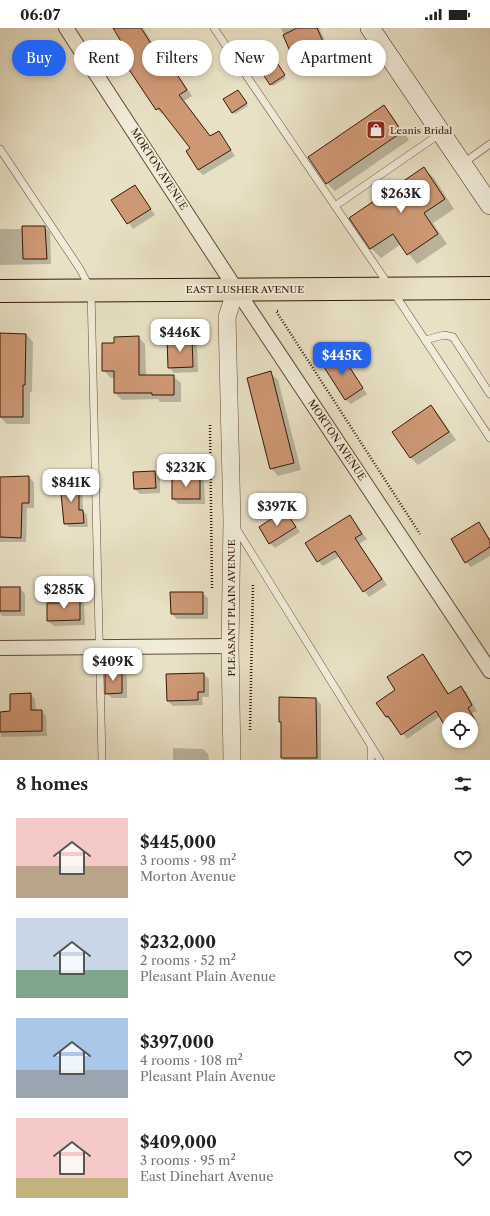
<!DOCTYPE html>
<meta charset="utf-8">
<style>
:root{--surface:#fff;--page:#f2f2f2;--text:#222;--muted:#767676;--accent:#2563eb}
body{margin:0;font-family:"Libre Caslon Text",serif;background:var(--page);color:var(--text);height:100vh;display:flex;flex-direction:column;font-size:15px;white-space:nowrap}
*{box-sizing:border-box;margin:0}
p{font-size:13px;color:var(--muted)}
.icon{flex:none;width:22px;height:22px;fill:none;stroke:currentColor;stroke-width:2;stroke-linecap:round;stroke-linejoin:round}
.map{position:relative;height:732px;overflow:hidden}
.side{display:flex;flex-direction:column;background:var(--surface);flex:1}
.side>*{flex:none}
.banner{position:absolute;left:12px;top:12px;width:466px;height:36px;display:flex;gap:8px}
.buttons{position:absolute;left:442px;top:684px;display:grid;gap:8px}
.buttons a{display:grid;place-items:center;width:36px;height:36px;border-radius:50%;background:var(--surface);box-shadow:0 2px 6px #0003;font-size:20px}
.price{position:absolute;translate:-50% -34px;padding:0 9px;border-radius:8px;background:#fff;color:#222;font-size:13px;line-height:26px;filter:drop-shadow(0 1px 2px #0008)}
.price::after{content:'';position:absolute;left:50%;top:24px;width:12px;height:9px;margin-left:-6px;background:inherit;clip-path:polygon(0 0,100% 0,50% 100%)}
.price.current{background:var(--accent);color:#fff}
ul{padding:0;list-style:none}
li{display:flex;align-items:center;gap:12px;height:100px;padding:0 16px}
li span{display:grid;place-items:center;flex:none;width:112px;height:80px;border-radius:0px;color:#555}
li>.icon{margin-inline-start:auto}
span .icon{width:48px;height:48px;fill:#fffc;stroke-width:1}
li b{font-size:17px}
h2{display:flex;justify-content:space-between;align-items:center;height:48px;padding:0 16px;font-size:17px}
.tag{padding:0 14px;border-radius:18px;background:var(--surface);box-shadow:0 2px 6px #0003;font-size:14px;line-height:36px}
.tag.current{background:var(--accent);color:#fff}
.status{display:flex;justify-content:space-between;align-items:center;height:28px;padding:0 20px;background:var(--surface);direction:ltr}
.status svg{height:11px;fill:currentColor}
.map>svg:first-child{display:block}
.shadow{fill:#0003}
.building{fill:#ce9875;stroke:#361808}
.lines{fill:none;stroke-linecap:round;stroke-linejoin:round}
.service-casing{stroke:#634a37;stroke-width:8}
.minor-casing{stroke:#634a37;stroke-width:16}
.tertiary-casing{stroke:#634a37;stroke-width:18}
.secondary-casing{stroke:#361808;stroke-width:20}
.primary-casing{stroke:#361808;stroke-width:24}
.path{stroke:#361808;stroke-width:2.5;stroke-dasharray:1 2;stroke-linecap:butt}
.service{stroke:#f1ecd9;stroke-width:7}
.minor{stroke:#f1ecd9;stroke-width:14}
.tertiary{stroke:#f1ecd9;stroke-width:17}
.secondary{stroke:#f1ecd9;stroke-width:19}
.primary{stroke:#e9e1c5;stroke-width:22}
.labels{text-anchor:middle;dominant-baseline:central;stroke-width:4;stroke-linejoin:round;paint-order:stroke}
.poi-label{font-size:10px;fill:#361808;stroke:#f1ecd9;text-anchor:start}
.street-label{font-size:10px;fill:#361808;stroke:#f1ecd9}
</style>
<div class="status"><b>06:07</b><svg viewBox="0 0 49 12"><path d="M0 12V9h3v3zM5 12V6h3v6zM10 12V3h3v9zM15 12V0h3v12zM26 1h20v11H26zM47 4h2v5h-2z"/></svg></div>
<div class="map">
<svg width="490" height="732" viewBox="0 0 490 732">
<rect width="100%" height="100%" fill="#e9e1c5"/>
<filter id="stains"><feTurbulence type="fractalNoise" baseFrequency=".005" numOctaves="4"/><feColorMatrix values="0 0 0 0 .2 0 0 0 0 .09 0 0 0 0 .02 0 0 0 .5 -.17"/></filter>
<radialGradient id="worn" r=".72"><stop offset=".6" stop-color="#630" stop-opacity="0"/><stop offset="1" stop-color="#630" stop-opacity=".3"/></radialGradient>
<!-- shadow -->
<g class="shadow">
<polygon points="114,0 143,0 173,48 176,46 181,51 192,68 184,73 211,109 219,104 235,128 203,147 198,142 191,121 164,85 162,86 157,81"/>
<polygon points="281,0 319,0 329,21 299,34 294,29"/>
<polygon points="278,37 286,50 273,58 271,56"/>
<polygon points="238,63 248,78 235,86 232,84"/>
<polygon points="383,79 391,86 409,112 335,163 327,155"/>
<polygon points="424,141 434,150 454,181 433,195 447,216 417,236 401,216 381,230 371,220 350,190"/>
<polygon points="134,158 155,187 133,201 113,172"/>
<polygon points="45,199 50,204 51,236 0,237 0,201 23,201"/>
<polygon points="0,306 26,306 33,314 32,364 30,364 30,396 7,396 0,389"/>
<polygon points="138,309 145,316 146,348 173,348 181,355 181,374 160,374 158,371 122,372 115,365 115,350 111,350 103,342 115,316"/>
<polygon points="168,311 192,311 197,316 198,344 174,345 169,339"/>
<polygon points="340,326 367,366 351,376 345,371"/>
<polygon points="270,345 278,352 301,442 278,448 271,440"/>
<polygon points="431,378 438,386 456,412 418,437 410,429"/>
<polygon points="155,444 160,449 160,465 140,466 135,461"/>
<polygon points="29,449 34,455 34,480 27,480 26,514 0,514 0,450"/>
<polygon points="199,449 204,454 205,476 178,476 173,471"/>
<polygon points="78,455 82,459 83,483 87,487 88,499 69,499 65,495"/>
<polygon points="285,483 300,504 275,520 270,515"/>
<polygon points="350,488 367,511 359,516 387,557 369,569 340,528 323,538 318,533"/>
<polygon points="479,496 490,511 490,528 471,539 466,534"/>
<polygon points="0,560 20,560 25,566 25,588 2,588 0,586"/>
<polygon points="202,565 208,570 208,591 177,591 172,586"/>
<polygon points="79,571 84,576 85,597 54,598 48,593 62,576"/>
<polygon points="423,627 449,666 461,659 466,664 477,683 472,685 479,697 471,702 471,691 449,691 449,703 440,688 407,711 393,692 391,694 386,689 396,662"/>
<polygon points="121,643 127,648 127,670 112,670 106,665"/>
<polygon points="203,646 209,651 209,669 202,669 203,677 173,678 168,673"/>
<polygon points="30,666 35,671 36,683 41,683 46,688 47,708 1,709 0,685 11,684"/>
<polygon points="316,671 321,676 321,732 283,732 282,696 280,693"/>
<polygon points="173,720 203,721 208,726 209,732 173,732"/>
</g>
<!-- building -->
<g class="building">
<polygon points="113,0 141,0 172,48 176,45 187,62 179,67 210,108 219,103 231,122 198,142 186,123 190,120 159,80 156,82 122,31 129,27"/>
<polygon points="297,0 317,0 324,16 293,30 283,7"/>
<polygon points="276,33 285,47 270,57 261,43"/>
<polygon points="238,62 247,75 232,85 223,71"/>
<polygon points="384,77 402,104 326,156 308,129"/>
<polygon points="424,139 445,171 424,185 438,206 407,227 393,206 370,221 349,190"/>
<polygon points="135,157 151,181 127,196 111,172"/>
<polygon points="22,198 45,198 47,231 23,231"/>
<polygon points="0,305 26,306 25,357 23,357 23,389 0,389"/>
<polygon points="139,308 139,347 174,347 174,367 152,367 152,365 114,365 114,343 102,343 102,315 114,315 114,309"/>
<polygon points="167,310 192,310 193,339 168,340"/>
<polygon points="340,324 363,360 345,372 322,336"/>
<polygon points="271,343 294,435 270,441 247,350"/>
<polygon points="431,377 449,404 410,430 392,404"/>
<polygon points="155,443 156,460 134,461 133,444"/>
<polygon points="29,448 29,475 22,475 21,510 0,509 0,449"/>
<rect x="172" y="448" width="28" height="23"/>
<polygon points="79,454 79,482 83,482 84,495 64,496 60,455"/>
<polygon points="285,482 296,499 269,516 259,499"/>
<polygon points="350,487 362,506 355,510 382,551 363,564 335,523 317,534 305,515"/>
<polygon points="479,494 490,513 490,519 465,535 451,511"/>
<rect x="0" y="559" width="20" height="24"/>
<polygon points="170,564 203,564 203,586 171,586"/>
<polygon points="61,570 80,570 80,592 47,593 47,575 61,575"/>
<polygon points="423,626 448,666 461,658 472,677 468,680 475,692 471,694 471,691 449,691 449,705 436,683 401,707 388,688 386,689 376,675 395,662 387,649"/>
<polygon points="105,642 122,642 122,665 105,666"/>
<polygon points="204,645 204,664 198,664 198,672 167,673 166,646"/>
<polygon points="31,665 31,682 42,682 42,703 0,704 0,684 10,683 10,666"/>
<polygon points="279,669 316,670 317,730 281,730 281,694 279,694"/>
</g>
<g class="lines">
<defs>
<g id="service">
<polyline points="214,0 388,256"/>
<polyline points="0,121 80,241 91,262 102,732"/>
<polyline points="462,136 490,116"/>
<polyline points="335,178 441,105"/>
<polyline points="394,265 490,410"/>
<polyline points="425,312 444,307 453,309 490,366"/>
<polyline points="236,500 380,732"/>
<polyline points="371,720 371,732"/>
</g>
<g id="minor">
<polyline points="66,0 236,261 490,643"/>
<polyline points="0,620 230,618"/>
</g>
<polyline id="tertiary" points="232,732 230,618 232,493 227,289 236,261"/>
<polyline id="secondary" points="370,0 490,177"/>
<polyline id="primary" points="0,263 490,260"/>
</defs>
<!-- service casing -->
<use href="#service" class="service-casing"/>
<!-- minor casing -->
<use href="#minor" class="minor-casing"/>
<!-- tertiary casing -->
<use href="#tertiary" class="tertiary-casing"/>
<!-- secondary casing -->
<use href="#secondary" class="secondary-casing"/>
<!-- primary casing -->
<use href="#primary" class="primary-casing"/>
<!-- path -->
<g class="path">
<polyline points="278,283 276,283 420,506"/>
<polyline points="210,397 212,560"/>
<polyline points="250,702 253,555"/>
</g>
<!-- service -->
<use href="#service" class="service"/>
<!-- minor -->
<use href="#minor" class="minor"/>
<!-- tertiary -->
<use href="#tertiary" class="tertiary"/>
<!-- secondary -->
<use href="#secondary" class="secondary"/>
<!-- primary -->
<use href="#primary" class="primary"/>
</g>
<!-- icons -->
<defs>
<symbol id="shop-square" viewBox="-11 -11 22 22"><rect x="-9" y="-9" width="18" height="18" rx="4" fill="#8f2418" stroke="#f1ecd9"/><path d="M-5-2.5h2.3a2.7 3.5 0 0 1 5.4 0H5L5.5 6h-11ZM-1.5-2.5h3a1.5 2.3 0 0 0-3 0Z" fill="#fff"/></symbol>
</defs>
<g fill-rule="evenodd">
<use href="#shop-square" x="365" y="91" width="22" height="22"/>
</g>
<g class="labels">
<!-- poi labels -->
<g class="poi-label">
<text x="390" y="102">Leanis Bridal</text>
</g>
<!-- street labels -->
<g class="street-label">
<text transform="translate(159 141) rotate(57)">MORTON AVENUE</text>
<text x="245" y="261">EAST LUSHER AVENUE</text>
<text transform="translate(337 412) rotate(56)">MORTON AVENUE</text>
<text transform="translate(231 580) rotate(-90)">PLEASANT PLAIN AVENUE</text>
</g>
</g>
<rect width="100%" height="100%" filter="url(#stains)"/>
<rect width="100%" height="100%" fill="url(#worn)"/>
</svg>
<div class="buttons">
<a><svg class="icon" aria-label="locate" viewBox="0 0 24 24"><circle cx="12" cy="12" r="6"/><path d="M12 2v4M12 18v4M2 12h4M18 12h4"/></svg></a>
</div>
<b class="price" style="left:401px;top:186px">$263K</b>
<b class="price" style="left:180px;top:325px">$446K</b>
<b class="price current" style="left:342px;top:348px">$445K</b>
<b class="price" style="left:186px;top:460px">$232K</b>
<b class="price" style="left:71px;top:475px">$841K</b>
<b class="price" style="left:277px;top:499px">$397K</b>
<b class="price" style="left:64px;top:582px">$285K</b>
<b class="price" style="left:113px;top:654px">$409K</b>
<div class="banner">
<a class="tag current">Buy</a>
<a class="tag">Rent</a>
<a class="tag">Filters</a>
<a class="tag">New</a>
<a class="tag">Apartment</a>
</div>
</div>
<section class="side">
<h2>8 homes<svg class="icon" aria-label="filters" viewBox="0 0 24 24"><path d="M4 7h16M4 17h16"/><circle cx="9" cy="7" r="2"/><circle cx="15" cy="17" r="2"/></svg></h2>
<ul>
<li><span style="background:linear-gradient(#f6c9c9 60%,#b9a48a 0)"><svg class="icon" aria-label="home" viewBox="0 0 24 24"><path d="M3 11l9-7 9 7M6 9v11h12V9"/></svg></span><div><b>$445,000</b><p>3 rooms · 98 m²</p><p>Morton Avenue</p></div><svg class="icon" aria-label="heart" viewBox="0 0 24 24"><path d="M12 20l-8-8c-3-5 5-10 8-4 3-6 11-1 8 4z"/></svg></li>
<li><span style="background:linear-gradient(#c9d6e8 65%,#7fa58c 0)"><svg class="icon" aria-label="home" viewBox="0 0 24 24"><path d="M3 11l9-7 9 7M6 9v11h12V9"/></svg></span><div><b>$232,000</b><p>2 rooms · 52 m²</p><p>Pleasant Plain Avenue</p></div><svg class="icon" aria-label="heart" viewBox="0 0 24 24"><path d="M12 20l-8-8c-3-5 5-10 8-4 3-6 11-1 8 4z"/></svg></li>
<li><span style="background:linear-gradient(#a9c7e8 65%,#9aa5b1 0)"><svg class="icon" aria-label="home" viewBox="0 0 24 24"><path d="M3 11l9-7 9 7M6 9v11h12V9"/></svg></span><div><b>$397,000</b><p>4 rooms · 108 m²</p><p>Pleasant Plain Avenue</p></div><svg class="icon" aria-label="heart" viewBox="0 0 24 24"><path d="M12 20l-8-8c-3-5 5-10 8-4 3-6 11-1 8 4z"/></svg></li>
<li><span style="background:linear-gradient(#f6c9c9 75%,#c2b280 0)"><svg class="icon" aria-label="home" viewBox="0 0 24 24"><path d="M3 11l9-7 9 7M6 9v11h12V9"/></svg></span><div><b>$409,000</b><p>3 rooms · 95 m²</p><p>East Dinehart Avenue</p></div><svg class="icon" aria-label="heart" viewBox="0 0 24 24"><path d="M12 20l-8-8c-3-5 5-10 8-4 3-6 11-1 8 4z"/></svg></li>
</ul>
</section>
